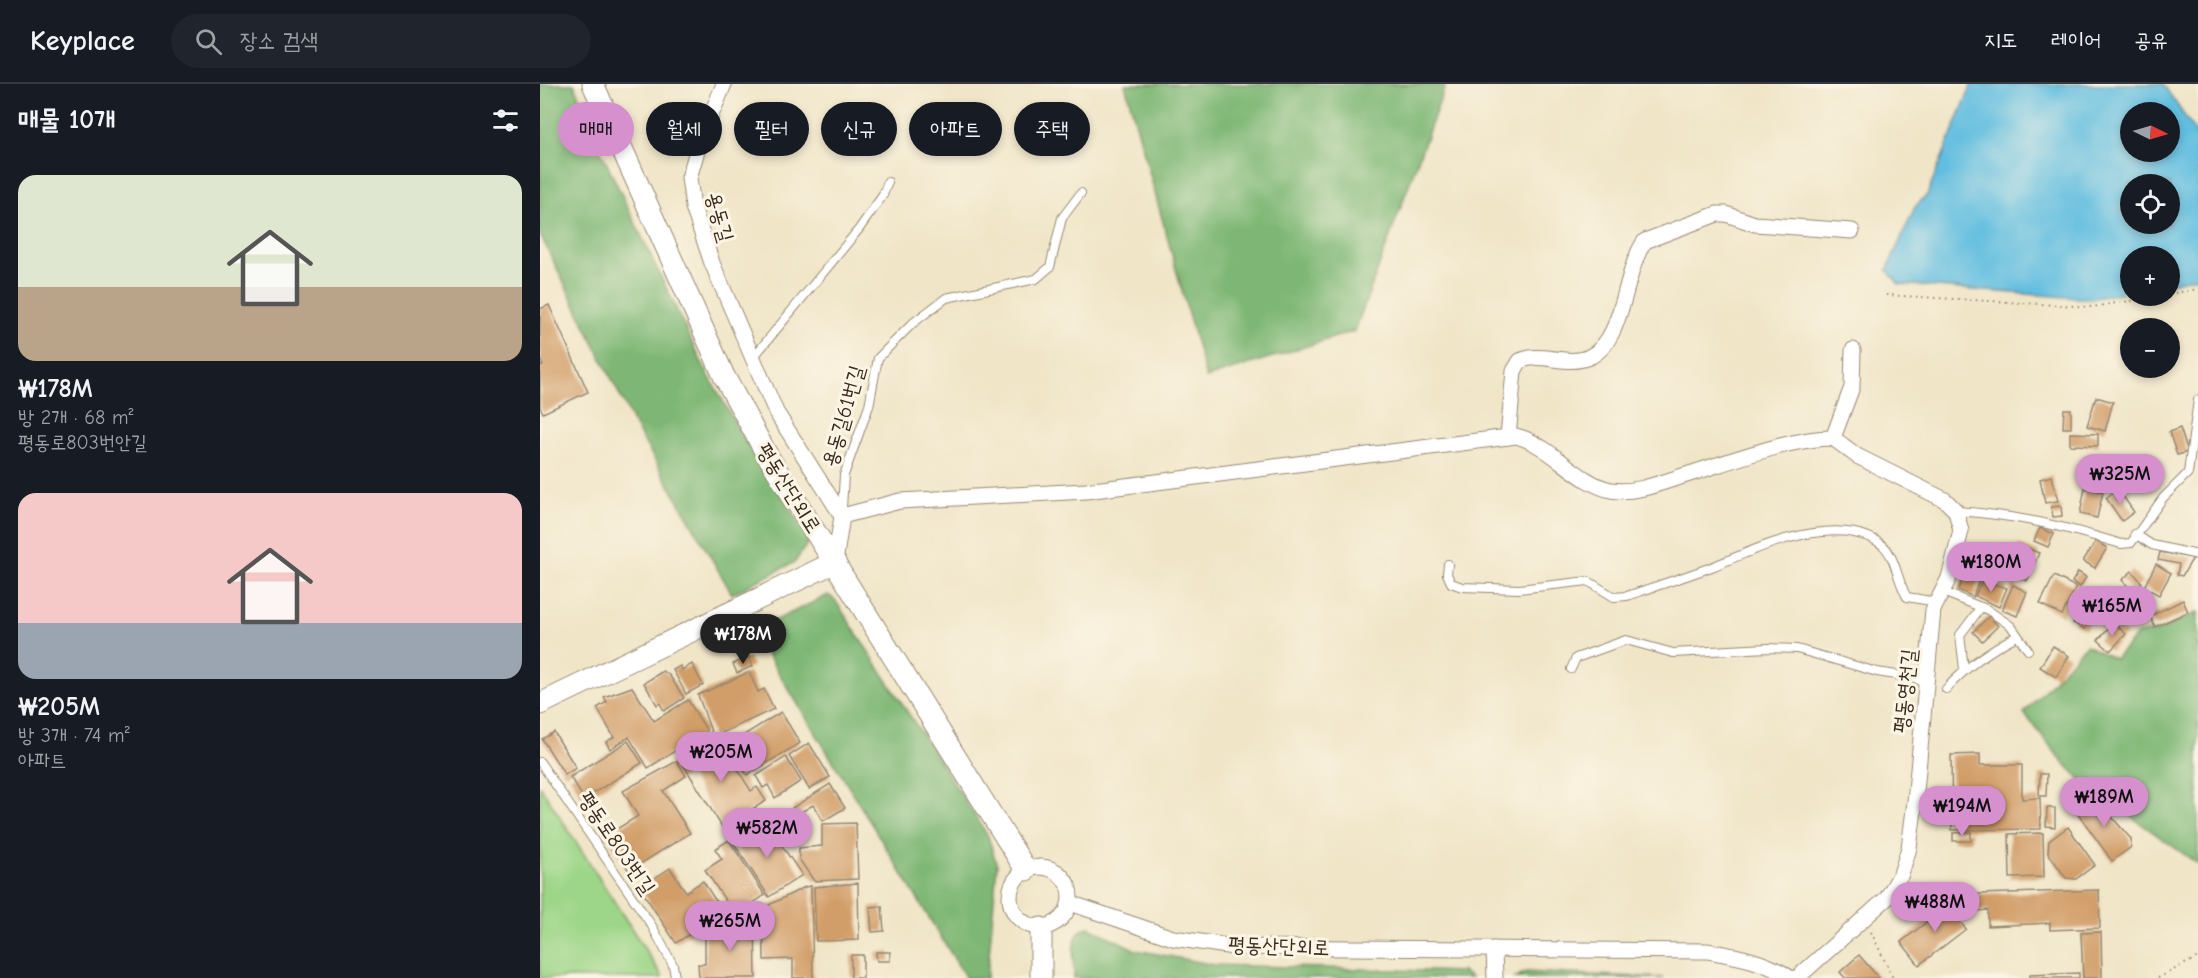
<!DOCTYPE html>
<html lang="ko">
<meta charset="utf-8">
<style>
:root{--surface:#171b24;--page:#20242c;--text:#f1f3f6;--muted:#9ea1a6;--line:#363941;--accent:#d690ce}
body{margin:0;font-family:"Comic Neue","Poor Story",sans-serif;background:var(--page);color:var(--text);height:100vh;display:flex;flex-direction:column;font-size:22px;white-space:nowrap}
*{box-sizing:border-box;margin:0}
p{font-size:20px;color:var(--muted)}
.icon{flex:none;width:33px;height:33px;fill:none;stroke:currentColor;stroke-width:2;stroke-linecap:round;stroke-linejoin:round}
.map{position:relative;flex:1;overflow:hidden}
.details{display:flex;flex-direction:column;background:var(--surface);width:540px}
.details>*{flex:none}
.hud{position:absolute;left:18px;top:18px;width:570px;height:54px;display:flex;gap:12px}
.needle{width:39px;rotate:95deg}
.buttons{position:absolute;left:1580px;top:18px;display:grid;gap:12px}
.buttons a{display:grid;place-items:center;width:60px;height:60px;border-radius:50%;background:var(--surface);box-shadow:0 3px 9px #0003;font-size:30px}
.price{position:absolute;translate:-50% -51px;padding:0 14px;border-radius:21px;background:var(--accent);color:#111;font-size:20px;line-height:39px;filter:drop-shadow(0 2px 3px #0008)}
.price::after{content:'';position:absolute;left:50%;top:36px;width:18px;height:14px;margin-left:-9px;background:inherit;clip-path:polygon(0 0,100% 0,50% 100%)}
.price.current{background:#222;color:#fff}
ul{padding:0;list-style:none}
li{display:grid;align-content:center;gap:12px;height:318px;padding:0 18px}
li span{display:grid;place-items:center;height:186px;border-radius:18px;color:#555}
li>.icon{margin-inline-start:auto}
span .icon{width:108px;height:108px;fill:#fffc;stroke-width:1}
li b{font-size:26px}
h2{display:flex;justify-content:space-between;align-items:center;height:72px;padding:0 18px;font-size:26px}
.tag{padding:0 21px;border-radius:27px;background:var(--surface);box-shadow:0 3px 9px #0003;font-size:21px;line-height:54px}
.tag.current{background:var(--accent);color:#111}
header{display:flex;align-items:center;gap:36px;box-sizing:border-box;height:84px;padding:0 30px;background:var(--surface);border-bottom:2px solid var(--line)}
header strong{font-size:28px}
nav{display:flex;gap:33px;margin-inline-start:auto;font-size:21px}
.search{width:420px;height:54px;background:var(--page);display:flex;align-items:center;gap:15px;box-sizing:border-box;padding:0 21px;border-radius:33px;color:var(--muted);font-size:22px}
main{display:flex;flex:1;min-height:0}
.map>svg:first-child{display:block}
.green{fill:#9dd688;stroke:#6c8053;stroke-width:1.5}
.forest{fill:#7eb774;stroke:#5c7049;stroke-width:1.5}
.water{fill:#62bee0;stroke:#4e747f;stroke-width:1.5;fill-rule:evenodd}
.building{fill:#d19d68}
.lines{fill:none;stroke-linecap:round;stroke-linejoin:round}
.lane-casing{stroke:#968872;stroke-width:10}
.street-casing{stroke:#968872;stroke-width:17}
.secondary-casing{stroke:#968872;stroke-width:23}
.path{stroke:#968872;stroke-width:2;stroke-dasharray:1.5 4.5;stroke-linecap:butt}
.lane{stroke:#fff;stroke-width:8}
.street{stroke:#fff;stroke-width:15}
.secondary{stroke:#fff;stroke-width:21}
.labels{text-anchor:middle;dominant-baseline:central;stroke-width:6;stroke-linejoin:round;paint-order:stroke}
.street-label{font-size:21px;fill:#3b2a1e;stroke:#fcf5e5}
</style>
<header>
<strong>Keyplace</strong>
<div class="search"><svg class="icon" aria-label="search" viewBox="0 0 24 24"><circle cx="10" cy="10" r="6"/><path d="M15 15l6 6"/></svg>장소 검색</div>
<nav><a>지도</a><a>레이어</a><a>공유</a></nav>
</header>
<main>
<section class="details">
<h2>매물 10개<svg class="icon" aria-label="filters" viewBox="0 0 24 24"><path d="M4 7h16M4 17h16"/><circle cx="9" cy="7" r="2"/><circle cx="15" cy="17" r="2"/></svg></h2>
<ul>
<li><span style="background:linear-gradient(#dfe7d0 60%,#b9a48a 0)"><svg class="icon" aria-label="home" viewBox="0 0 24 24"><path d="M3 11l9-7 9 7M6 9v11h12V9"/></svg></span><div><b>₩178M</b><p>방 2개 · 68 m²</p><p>평동로803번안길</p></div></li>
<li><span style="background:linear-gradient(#f6c9c9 70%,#9aa5b1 0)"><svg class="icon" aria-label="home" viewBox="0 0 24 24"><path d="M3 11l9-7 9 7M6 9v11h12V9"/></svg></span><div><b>₩205M</b><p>방 3개 · 74 m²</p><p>아파트</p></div></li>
</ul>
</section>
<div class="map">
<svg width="1658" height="894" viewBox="0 0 1658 894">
<rect width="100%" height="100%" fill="#fcf5e5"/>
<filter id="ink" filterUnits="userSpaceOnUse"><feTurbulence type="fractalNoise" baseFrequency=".0167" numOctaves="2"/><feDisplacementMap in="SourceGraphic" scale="12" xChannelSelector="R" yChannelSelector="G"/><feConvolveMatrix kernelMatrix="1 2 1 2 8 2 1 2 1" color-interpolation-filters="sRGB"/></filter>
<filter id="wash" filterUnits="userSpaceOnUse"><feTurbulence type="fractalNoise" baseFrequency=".008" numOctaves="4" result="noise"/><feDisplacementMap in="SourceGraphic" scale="24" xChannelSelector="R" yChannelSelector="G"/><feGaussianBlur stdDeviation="1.35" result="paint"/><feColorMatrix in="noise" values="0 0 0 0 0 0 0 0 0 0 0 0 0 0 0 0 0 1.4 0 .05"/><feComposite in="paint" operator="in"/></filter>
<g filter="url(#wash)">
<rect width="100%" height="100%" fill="#f0e5c7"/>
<!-- green -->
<polygon class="green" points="0,702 122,892 122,894 0,894"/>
<!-- forest -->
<g class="forest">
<polygon points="0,0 34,0 57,59 164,283 204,355 240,408 269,457 255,478 192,510 94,340 0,150"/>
<polygon points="585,0 906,0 815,247 666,294"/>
<polygon points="288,511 295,516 448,752 457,781 447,894 426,894 213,547"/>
<polygon points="1658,528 1658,780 1545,700 1522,677 1484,629 1546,561 1575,575 1598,550 1619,547"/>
<path d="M549 843 596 866 675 881 923 888 931 894H534C534 878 528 847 549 843Z"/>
<polygon points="985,888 1124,894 975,894"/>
</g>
<!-- water -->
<path class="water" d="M1432 0H1623L1658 52V193L1629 199V172H1590V207L1551 215 1359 200 1347 186 1375 123 1387 111ZM1590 28H1629V68H1590ZM1590 100H1629V140H1590Z"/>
<g id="blocks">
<!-- building -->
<g class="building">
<polygon points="9,221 48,308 3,329 0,323 0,282 3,281 0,275 0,225"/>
<polygon points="1556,313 1573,318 1565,347 1547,342"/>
<polygon points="1524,325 1531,325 1531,344 1523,344"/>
<polygon points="1640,344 1648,368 1637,371 1629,348"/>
<polygon points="1530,349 1558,350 1558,362 1530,361"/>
<polygon points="1512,392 1518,417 1505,419 1500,395"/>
<polygon points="1545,404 1563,408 1557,434 1540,430"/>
<polygon points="1578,405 1594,428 1582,437 1566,414"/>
<polygon points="1521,422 1522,432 1513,433 1511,423"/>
<polygon points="1500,444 1514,450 1508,463 1494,457"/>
<polygon points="1556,457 1567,464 1555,484 1543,477"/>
<polygon points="1478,461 1499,469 1487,497 1470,490 1478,472 1474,470"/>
<polygon points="1620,468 1653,474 1642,492 1637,491 1639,480 1618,476"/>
<polygon points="1616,480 1631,489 1619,511 1604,503"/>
<polygon points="1592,487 1602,499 1592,507 1582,496"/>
<polygon points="1538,488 1546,493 1540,503 1532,498"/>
<polygon points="1428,490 1440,494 1433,513 1418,506 1424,493"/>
<polygon points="1514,492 1536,503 1522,531 1500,520"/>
<polygon points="1442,497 1467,504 1459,523 1435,512"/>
<polygon points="1473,501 1487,508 1477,532 1462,526"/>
<polygon points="1545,516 1557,522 1545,545 1533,539"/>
<polygon points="1643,516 1648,528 1615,543 1610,532"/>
<polygon points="1581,525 1593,530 1590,536 1578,531"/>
<polygon points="1449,532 1458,542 1442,557 1433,548"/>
<polygon points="1574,539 1586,550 1570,567 1558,556"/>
<polygon points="1513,562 1529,572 1516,593 1500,583"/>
<polygon points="209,573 213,582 197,589 193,580"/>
<polygon points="152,580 163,601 146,610 133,586 140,582 142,586"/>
<polygon points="123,587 130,592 144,614 124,627 120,619 117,621 104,599"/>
<polygon points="209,588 218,608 224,605 234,625 173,653 158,611"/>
<polygon points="92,603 114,637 148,616 167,647 108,684 89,653 70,665 66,658 74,653 57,624 67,618 64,613"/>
<polygon points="241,628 260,659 207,691 188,661"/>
<polygon points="14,648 36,684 25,691 2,655"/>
<polygon points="178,654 211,707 217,703 226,717 182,743 141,677"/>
<polygon points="88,657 102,679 44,715 30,693"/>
<polygon points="269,659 290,693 269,705 249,672"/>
<polygon points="1440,670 1440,681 1482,681 1482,715 1500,714 1501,745 1412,746 1411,671"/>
<polygon points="246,673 261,697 235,714 228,701 223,704 216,692"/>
<polygon points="137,677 146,692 123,707 150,749 89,787 67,751 98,732 83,707"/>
<polygon points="1500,690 1507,690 1506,712 1499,712"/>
<polygon points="290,700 305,724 283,737 273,721 256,731 252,724"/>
<polygon points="1552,710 1591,755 1591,763 1572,777 1534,724"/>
<polygon points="1507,724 1515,724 1515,743 1506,742"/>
<polygon points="316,739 318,795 274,797 259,775 259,764 282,762 282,740"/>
<polygon points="227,740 262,791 229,813 191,755"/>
<polygon points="1528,743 1555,781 1536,795 1526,794 1508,769 1509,757"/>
<polygon points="1431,748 1431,757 1413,757 1413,749"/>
<polygon points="1503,749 1504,793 1470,794 1469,750"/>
<polygon points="189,756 225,811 195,831 165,786 182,775 175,765"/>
<polygon points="130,784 146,808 163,797 183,828 136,859 100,804"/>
<polygon points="318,799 319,856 276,857 274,803"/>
<polygon points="271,802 273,894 253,894 253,875 224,876 223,824 265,803"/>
<polygon points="1559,806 1560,844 1510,846 1510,839 1448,842 1448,826 1438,827 1438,810"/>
<polygon points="1414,817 1426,833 1420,838 1426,845 1379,881 1361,858"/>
<polygon points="342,822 344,847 332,848 330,823"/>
<polygon points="197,836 215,836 216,894 159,894 158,880 165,880 165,849"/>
<polygon points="1561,848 1562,894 1543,894 1541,849"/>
<polygon points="336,868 350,868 350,877 337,877"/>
<rect x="311" y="871" width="12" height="23"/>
<polygon points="1319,871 1339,894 1305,894 1300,888"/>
<polygon points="1539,889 1539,894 1490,894 1490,891"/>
</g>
</g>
</g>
<g filter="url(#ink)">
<use href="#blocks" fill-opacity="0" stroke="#968872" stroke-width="1.5"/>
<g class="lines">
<defs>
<g id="lane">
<polyline points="212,275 319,145 343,111 348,98"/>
<polyline points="302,424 304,391 329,322 338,274 373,239 406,214 496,195 510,183 522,134 541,109"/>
<path d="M1416 427C1477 431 1523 442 1581 460L1591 459 1623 414 1648 389 1658 316"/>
<polyline points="1595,450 1612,461 1658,471"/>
<path d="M908 480 907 490 911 499 922 503 979 505 1048 497 1074 513 1087 512C1116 502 1145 493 1174 482 1206 469 1248 450 1283 448 1301 446 1326 448 1341 460 1356 471 1357 497 1367 513L1397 518"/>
<polyline points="1403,508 1448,526 1471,542 1488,566"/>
<polyline points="1031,585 1036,574 1086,556 1133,569 1228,564 1257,565 1337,588 1376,594 1386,602"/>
<polyline points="1424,585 1420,551 1441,523"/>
<path d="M1406 605C1427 582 1449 566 1477 552"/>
<polyline points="0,678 112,842 133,881 135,894"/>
</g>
<g id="street">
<polyline points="184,0 159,60 149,94 153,123 172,179 236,328 302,432 295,478"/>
<path d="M968 353 974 287 980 277C1001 267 1027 283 1049 273 1085 257 1083 187 1105 157L1177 130H1186L1215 140 1312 147"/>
<polyline points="1293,354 1312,303 1313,266"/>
<path d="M302 432 360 417 546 407 976 352C1010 360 1037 399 1071 406 1095 410 1120 399 1143 392 1186 379 1249 354 1293 354"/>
<circle cx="500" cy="813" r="30"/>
<path d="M530 819 633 854 694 863 1167 867C1196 872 1226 877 1250 894"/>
<polyline points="954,865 955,894"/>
<polyline points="1257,894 1347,814 1361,790 1369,764 1375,718 1393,526 1409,494 1421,447 1416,427 1405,416 1317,372 1293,354"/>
</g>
<g id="secondary">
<polyline points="53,0 184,292 226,369 486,786"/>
<polyline points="0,620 295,478"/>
<polyline points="501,844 501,894"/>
</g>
</defs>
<!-- lane casing -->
<use href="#lane" class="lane-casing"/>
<!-- street casing -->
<use href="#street" class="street-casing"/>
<!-- secondary casing -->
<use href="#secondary" class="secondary-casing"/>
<!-- path -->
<g class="path">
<polyline points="1629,210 1658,205"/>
<polyline points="1346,211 1552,223 1621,212"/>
<polyline points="1331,848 1353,894"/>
<polyline points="1618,894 1658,873"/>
</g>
<!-- lane -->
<use href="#lane" class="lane"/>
<!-- street -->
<use href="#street" class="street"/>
<!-- secondary -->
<use href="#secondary" class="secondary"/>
</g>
</g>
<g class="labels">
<!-- street labels -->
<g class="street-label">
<text transform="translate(180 133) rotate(74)">용동길</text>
<text transform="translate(303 332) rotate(-74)">용동길61번길</text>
<text transform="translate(249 404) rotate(58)">평동산단외로</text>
<text transform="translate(1365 607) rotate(-84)">평동영천길</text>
<text transform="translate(77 759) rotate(56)">평동로803번길</text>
<text transform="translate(739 862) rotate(2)">평동산단외로</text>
</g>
</g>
</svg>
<div class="buttons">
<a><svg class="needle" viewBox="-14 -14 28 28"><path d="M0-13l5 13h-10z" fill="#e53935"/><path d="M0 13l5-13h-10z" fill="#9ea1a6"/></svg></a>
<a><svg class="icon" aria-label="locate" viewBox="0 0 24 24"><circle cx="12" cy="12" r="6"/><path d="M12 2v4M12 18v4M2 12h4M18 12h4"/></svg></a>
<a>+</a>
<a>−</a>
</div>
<b class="price" style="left:1580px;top:421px">₩325M</b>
<b class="price" style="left:1451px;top:509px">₩180M</b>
<b class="price" style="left:1572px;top:553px">₩165M</b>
<b class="price current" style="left:203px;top:581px">₩178M</b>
<b class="price" style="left:181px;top:699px">₩205M</b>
<b class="price" style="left:1564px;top:744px">₩189M</b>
<b class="price" style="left:1422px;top:753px">₩194M</b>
<b class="price" style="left:227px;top:775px">₩582M</b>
<b class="price" style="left:1395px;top:849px">₩488M</b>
<b class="price" style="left:190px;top:868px">₩265M</b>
<div class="hud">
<a class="tag current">매매</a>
<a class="tag">월세</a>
<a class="tag">필터</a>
<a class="tag">신규</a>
<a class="tag">아파트</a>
<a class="tag">주택</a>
</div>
</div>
</main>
